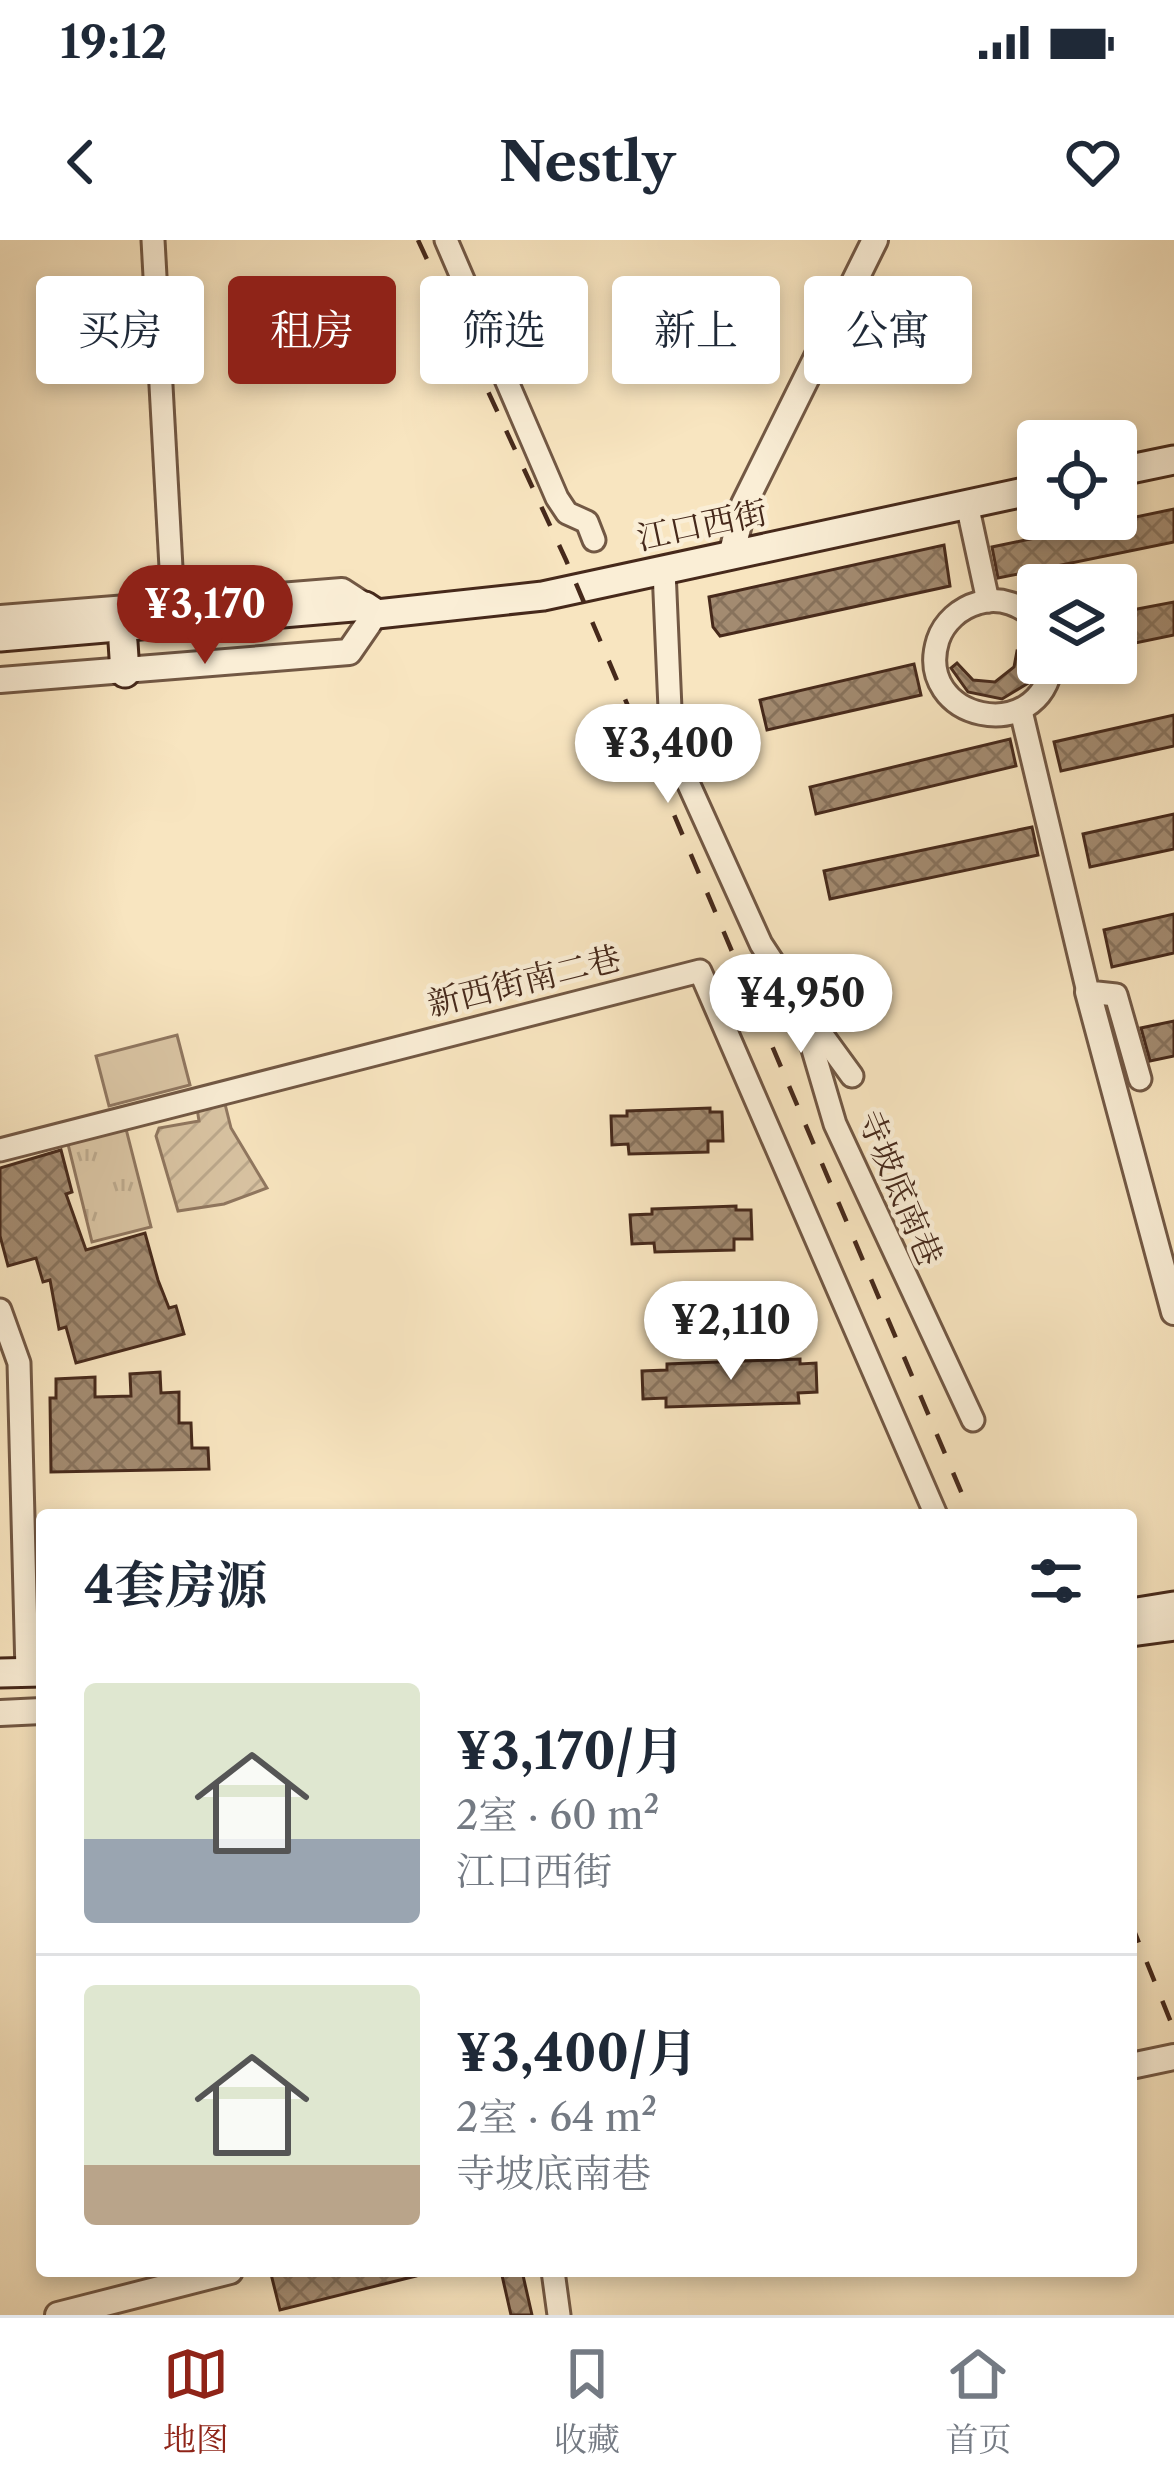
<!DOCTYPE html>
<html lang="zh">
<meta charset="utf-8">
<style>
:root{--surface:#fff;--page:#f2f2f3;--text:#1f2937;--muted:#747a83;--line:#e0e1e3;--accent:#8f2418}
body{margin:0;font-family:"Libre Caslon Text","Noto Serif SC",serif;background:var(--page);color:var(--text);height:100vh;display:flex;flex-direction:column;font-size:45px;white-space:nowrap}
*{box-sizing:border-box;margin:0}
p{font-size:39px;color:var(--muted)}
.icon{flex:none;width:66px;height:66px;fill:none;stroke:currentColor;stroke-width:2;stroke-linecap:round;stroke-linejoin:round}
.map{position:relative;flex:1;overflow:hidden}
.side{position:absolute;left:36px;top:1269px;width:1101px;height:768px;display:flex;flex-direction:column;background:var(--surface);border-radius:12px;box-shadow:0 6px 18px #0003}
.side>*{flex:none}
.hud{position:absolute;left:36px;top:36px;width:1104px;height:108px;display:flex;gap:24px}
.fabs{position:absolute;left:1017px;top:180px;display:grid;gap:24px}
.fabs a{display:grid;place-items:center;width:120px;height:120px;border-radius:12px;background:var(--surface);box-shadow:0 6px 18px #0003;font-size:60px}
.price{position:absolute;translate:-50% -102px;padding:0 27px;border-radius:42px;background:#fff;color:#222;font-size:39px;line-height:78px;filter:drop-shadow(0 3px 6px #0008)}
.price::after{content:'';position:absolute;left:50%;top:72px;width:36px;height:27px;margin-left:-18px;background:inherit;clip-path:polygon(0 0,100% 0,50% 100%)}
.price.on{background:var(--accent);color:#fff}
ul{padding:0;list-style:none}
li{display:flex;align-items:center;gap:36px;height:300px;padding:0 48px}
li+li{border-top:3px solid var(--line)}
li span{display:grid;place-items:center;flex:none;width:336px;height:240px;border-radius:12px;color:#555}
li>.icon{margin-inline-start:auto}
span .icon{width:144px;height:144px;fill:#fffc;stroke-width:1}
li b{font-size:51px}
h2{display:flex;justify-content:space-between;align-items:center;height:144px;padding:0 48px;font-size:51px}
.chip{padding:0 42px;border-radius:12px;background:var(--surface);box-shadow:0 6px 18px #0003;font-size:42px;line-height:108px}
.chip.on{background:var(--accent);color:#fff}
.status{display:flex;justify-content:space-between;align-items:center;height:84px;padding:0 60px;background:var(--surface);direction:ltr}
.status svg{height:33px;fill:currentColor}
header{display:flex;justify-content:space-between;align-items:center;height:156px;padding:0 48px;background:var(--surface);font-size:54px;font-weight:700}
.dock{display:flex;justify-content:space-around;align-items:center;height:168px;border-top:3px solid var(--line);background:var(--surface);font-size:33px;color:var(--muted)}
.dock a{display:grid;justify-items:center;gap:6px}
.dock .on{color:var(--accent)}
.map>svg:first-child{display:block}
.grass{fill:url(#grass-tufts);stroke:#907760;stroke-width:3}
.garden{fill:url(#garden-furrows);stroke:#907760;stroke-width:3}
.pitch{fill:#dac5a4;stroke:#907760;stroke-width:3}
.building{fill:url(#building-cross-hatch);stroke:#46291b;stroke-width:3}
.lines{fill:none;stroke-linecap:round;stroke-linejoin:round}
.minor-casing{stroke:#725844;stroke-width:27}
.tertiary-casing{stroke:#725844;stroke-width:30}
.secondary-casing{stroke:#46291b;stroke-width:33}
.minor{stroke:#faeed6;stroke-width:21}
.tertiary{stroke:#faeed6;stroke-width:24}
.secondary{stroke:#faeed6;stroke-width:27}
.rail{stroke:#46291b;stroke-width:4.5;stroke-dasharray:21 21;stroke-linecap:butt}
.labels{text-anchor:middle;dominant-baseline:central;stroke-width:9;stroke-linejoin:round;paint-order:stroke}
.street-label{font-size:33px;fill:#46291b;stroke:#faeed6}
</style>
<div class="status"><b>19:12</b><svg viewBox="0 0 49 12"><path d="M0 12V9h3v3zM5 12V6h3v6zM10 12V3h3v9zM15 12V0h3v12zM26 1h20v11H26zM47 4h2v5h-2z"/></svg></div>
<header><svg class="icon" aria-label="back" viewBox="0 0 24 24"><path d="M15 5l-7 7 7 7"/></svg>Nestly<svg class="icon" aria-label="heart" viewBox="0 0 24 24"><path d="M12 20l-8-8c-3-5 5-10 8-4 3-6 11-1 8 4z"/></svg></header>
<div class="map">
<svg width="1174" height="2075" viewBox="0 0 1174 2075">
<defs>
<pattern id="grass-tufts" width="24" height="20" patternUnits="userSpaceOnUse" patternTransform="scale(3)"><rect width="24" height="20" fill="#dac5a4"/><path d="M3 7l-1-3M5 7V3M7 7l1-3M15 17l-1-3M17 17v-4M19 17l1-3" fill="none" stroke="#bca98d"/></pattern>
<pattern id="garden-furrows" width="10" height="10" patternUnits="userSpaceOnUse" patternTransform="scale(3)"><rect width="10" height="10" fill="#dac5a4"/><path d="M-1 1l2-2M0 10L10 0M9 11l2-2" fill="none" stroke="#bca98d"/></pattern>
<pattern id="building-cross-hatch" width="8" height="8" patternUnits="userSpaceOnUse" patternTransform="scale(3)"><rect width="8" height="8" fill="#a38b71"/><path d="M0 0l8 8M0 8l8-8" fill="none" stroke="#87725c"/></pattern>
</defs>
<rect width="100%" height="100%" fill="#f8e5c0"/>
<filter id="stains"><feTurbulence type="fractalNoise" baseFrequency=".00167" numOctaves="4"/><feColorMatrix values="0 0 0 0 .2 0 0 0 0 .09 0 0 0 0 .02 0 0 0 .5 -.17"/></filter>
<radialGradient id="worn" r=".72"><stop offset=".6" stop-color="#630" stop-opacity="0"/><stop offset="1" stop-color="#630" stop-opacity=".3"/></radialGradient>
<!-- grass -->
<polygon class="grass" points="125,885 151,987 92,1002 67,900"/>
<!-- garden -->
<polygon class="garden" points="224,860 231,888 267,948 224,964 178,971 156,896 159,888 199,881 197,868"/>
<!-- pitch -->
<polygon class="pitch" points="177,795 190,845 109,866 96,816"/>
<!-- building -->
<g class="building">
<polygon points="1174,269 1174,302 998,338 992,307"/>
<polygon points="944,305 950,346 720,396 713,387 709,357"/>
<polygon points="1174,362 1174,395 1116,407 1116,373"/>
<polygon points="1017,411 1038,414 1038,419 1030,442 1002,459 968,452 951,428 957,423 973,440 995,442 1014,427"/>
<polygon points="914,424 921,455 767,490 760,460"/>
<polygon points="1174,475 1174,506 1061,531 1054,502"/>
<polygon points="1010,499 1016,526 816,574 810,547"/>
<polygon points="1174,574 1174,609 1090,627 1083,594"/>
<polygon points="1032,587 1038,615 830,659 824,631"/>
<polygon points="1174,674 1174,713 1112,727 1104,690"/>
<polygon points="1174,781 1174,816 1150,821 1141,788"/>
<polygon points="710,868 710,872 722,872 723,901 708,901 708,912 629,914 628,904 612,905 611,876 627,876 627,871"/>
<polygon points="61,910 72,952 66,954 86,1010 145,993 158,1040 169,1068 176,1066 184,1094 76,1123 66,1087 59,1089 50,1040 43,1042 36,1018 8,1026 0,996 0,928"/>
<polygon points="736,966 736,970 751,970 752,999 734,999 734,1010 655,1012 654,1003 632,1004 630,975 652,974 652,969"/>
<polygon points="800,1119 800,1124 816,1123 817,1152 798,1153 799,1163 666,1167 666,1158 643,1159 642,1131 667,1130 667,1124"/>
<polygon points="160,1132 161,1153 179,1152 179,1183 191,1183 192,1208 208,1208 209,1229 51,1232 50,1158 56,1158 56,1139 95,1137 95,1157 131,1156 130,1134"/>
<polygon points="281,2031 416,2031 416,2036 280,2070 271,2034"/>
<polygon points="501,2031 522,2031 532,2075 511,2075"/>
</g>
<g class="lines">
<defs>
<g id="minor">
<polyline points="153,0 173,364"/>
<polyline points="446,0 557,258 567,273 587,282 594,300"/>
<polyline points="967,264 988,361"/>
<polyline points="664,330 671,492 680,525 761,704 799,762 835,884 973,1180"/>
<path d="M1038 381C1022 365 1000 356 978 363 960 368 944 382 938 400 913 480 1040 508 1052 423"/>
<polyline points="1021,471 1088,752 1116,755 1140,839"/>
<polyline points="809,777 852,836"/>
<polyline points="0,910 700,731 936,1275"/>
<polyline points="0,1070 19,1123 27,1432"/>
<polyline points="553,2031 559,2075"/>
</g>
<g id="tertiary">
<polyline points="731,316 744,264 875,0"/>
<polyline points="0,378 342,351 365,366"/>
<polyline points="0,440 349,412 369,383"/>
<polyline points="1088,752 1174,1072"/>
<polyline points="0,1473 42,1471"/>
<polyline points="1131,1826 1174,1817"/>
<polyline points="58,2075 230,2031"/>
</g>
<g id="secondary">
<polyline points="1116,232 1174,220"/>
<polyline points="0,397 365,366 377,374 543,356 1038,249"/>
<polyline points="123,402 125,433"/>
<polyline points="1131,1373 1174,1366"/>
<polyline points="1131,1392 1174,1386"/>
<polyline points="0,1433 42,1432"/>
</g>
</defs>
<!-- minor casing -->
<use href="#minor" class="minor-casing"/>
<!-- tertiary casing -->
<use href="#tertiary" class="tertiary-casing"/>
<!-- secondary casing -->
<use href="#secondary" class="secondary-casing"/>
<!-- minor -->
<use href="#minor" class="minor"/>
<!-- tertiary -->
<use href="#tertiary" class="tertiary"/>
<!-- secondary -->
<use href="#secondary" class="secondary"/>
<!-- rail -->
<g class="rail">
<polyline points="418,0 566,320 971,1275"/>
<polyline points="1131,1683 1174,1790"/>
</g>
</g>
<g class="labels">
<!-- street labels -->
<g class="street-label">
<text transform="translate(702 285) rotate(-12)">江口西街</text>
<text transform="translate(524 741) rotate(-14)">新西街南二巷</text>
<text transform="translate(900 948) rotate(67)">寺坡底南巷</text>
</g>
</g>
<rect width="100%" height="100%" filter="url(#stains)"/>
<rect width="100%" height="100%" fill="url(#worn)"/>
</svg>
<div class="fabs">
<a><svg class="icon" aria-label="locate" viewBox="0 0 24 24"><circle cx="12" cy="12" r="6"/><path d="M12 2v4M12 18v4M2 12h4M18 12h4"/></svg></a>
<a><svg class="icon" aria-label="layers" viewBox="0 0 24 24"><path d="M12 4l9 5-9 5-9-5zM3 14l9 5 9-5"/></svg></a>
</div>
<b class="price on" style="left:205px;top:427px">¥3,170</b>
<b class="price" style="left:668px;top:566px">¥3,400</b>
<b class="price" style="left:801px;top:816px">¥4,950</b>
<b class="price" style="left:731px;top:1143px">¥2,110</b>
<div class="hud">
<a class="chip">买房</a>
<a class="chip on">租房</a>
<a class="chip">筛选</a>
<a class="chip">新上</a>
<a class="chip">公寓</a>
</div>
<section class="side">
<h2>4套房源<svg class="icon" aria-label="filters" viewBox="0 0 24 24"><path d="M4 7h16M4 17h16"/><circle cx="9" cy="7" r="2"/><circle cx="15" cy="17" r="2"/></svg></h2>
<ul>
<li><span style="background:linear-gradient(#dfe7d0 65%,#9aa5b1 0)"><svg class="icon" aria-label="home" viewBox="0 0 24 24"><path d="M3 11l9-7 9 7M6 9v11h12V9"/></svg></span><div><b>¥3,170/月</b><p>2室 · 60 m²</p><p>江口西街</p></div></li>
<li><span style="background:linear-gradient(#dfe7d0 75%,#b9a48a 0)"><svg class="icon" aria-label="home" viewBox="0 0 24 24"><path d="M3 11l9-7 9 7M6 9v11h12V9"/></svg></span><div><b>¥3,400/月</b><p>2室 · 64 m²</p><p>寺坡底南巷</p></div></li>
</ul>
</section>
</div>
<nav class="dock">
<a class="on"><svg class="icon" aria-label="map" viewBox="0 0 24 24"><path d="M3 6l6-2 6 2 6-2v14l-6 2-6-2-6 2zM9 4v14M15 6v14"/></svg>地图</a>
<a><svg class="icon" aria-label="saved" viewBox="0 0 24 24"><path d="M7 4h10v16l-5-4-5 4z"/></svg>收藏</a>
<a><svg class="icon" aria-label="home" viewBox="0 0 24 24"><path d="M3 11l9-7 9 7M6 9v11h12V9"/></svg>首页</a>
</nav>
